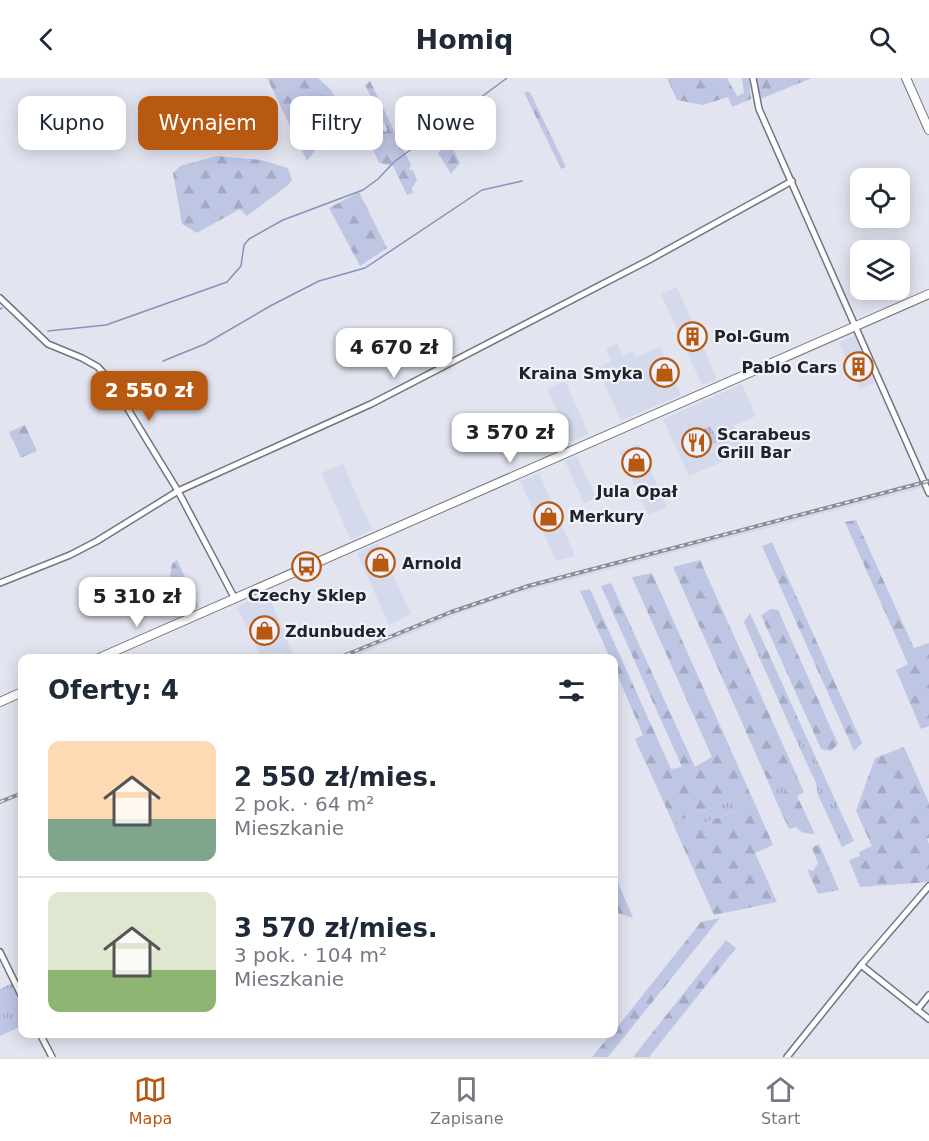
<!DOCTYPE html>
<html lang="pl">
<meta charset="utf-8">
<style>
:root{--surface:#fff;--page:#f6f6f7;--text:#1f2937;--muted:#747a83;--line:#e0e1e3;--accent:#b85911}
body{margin:0;font-family:"DejaVu Sans",sans-serif;background:var(--page);color:var(--text);height:100vh;display:flex;flex-direction:column;font-size:22px;white-space:nowrap}
*{box-sizing:border-box;margin:0}
p{font-size:20px;color:var(--muted)}
.icon{flex:none;width:33px;height:33px;fill:none;stroke:currentColor;stroke-width:2;stroke-linecap:round;stroke-linejoin:round}
.map{position:relative;flex:1;overflow:hidden}
.side{position:absolute;left:18px;top:576px;width:600px;height:384px;display:flex;flex-direction:column;background:var(--surface);border-radius:12px;box-shadow:0 3px 15px #0003}
.side>*{flex:none}
.top-card{position:absolute;left:18px;top:18px;width:600px;height:54px;display:flex;gap:12px}
.fabs{position:absolute;left:850px;top:90px;display:grid;gap:12px}
.fabs a{display:grid;place-items:center;width:60px;height:60px;border-radius:12px;background:var(--surface);box-shadow:0 3px 15px #0003;font-size:30px}
.price{position:absolute;translate:-50% -51px;padding:0 14px;border-radius:12px;background:#fff;color:#222;font-size:20px;line-height:39px;filter:drop-shadow(0 2px 3px #0008)}
.price::after{content:'';position:absolute;left:50%;top:36px;width:18px;height:14px;margin-left:-9px;background:inherit;clip-path:polygon(0 0,100% 0,50% 100%)}
.price.on{background:var(--accent);color:#fff}
ul{padding:0;list-style:none}
li{display:flex;align-items:center;gap:18px;height:150px;padding:0 30px}
li+li{border-top:2px solid var(--line)}
li span{display:grid;place-items:center;flex:none;width:168px;height:120px;border-radius:12px;color:#555}
li>.icon{margin-inline-start:auto}
span .icon{width:72px;height:72px;fill:#fffc;stroke-width:1}
li b{font-size:26px}
h2{display:flex;justify-content:space-between;align-items:center;height:72px;padding:0 30px;font-size:26px}
.tag{padding:0 21px;border-radius:12px;background:var(--surface);box-shadow:0 3px 15px #0003;font-size:21px;line-height:54px}
.tag.on{background:var(--accent);color:#fff}
header{display:flex;justify-content:space-between;align-items:center;height:78px;padding:0 30px;background:var(--surface);font-size:27px;font-weight:700}
.menu{display:flex;justify-content:space-around;align-items:center;height:84px;border-top:2px solid var(--line);background:var(--surface);font-size:16px;color:var(--muted)}
.menu a{display:grid;justify-items:center;gap:3px}
.menu .on{color:var(--accent)}
.map>svg:first-child{display:block}
.built{fill:#d4d9eb}
.grass{fill:url(#grass-tufts)}
.forest{fill:url(#forest-firs)}
.lines{fill:none;stroke-linecap:round;stroke-linejoin:round}
.stream{stroke:#8891bc;stroke-width:1.5}
.street-casing{stroke:#72747e;stroke-width:8}
.secondary-casing{stroke:#72747e;stroke-width:10}
.street{stroke:#fff;stroke-width:5}
.secondary{stroke:#fff;stroke-width:8}
.rail-casing{stroke:#8b8d95;stroke-width:4}
.rail{stroke:#eff2fd;stroke-width:1.5;stroke-dasharray:4.5;stroke-linecap:butt}
.labels{text-anchor:middle;dominant-baseline:central;stroke-width:4.5;stroke-linejoin:round;paint-order:stroke}
.poi-label{font-size:16px;font-weight:bold;fill:#222327;stroke:#eff2fd;text-anchor:start}
</style>
<header><svg class="icon" aria-label="back" viewBox="0 0 24 24"><path d="M15 5l-7 7 7 7"/></svg>Homiq<svg class="icon" aria-label="search" viewBox="0 0 24 24"><circle cx="10" cy="10" r="6"/><path d="M15 15l6 6"/></svg></header>
<div class="map">
<svg width="929" height="979" viewBox="0 0 929 979">
<defs>
<pattern id="grass-tufts" width="24" height="20" patternUnits="userSpaceOnUse" patternTransform="scale(1.5)"><rect width="24" height="20" fill="#bfc6e4"/><path d="M3 7l-1-3M5 7V3M7 7l1-3M15 17l-1-3M17 17v-4M19 17l1-3" fill="none" stroke="#a4aac4"/></pattern>
<pattern id="forest-firs" width="22" height="20" patternUnits="userSpaceOnUse" patternTransform="scale(1.5)"><rect width="22" height="20" fill="#bfc6e4"/><path d="M5 1l3.5 6h-7zM16 11l3.5 6h-7z" fill="#a4aac4"/></pattern>
</defs>
<rect width="100%" height="100%" fill="#e2e5f0"/>
<!-- built -->
<g class="built">
<polygon points="677,209 717,301 702,307 661,216"/>
<polygon points="856,257 876,304 860,311 839,264"/>
<polygon points="617,266 623,278 633,273 636,279 660,269 681,317 621,343 598,290 611,284 606,271"/>
<polygon points="565,303 589,356 570,364 547,311"/>
<polygon points="742,306 756,338 734,347 745,374 689,398 663,341"/>
<polygon points="639,366 667,429 648,437 620,374"/>
<polygon points="577,378 596,420 584,425 565,383"/>
<polygon points="343,386 372,452 351,462 321,395"/>
<polygon points="539,395 575,478 556,483 520,403"/>
<polygon points="922,404 925,409 511,517 453,538 350,580 334,580 451,532 528,506"/>
<polygon points="378,465 411,536 389,547 357,475"/>
<polygon points="267,514 295,580 262,580 237,529"/>
</g>
<!-- grass -->
<g class="grass">
<polygon points="710,348 717,360 716,365 705,369 698,354"/>
<polygon points="750,535 767,572 762,574 760,581 744,544"/>
<polygon points="797,664 810,667 854,763 842,769 818,717 816,705"/>
<polygon points="797,698 801,708 774,718 770,708"/>
<polygon points="750,715 755,726 677,755 673,745"/>
<polygon points="12,905 22,926 22,948 0,958 0,911"/>
</g>
<!-- forest -->
<g class="forest">
<polygon points="267,0 318,0 331,12 339,28 326,58 307,83"/>
<polygon points="667,0 727,0 737,18 744,15 742,0 749,0 751,21 732,29 728,19 703,27 677,22"/>
<polygon points="756,0 812,0 760,21"/>
<polygon points="370,3 411,87 409,92 413,92 417,102 412,110 413,115 407,117 393,88 379,85 366,56 371,51 380,51 386,54 387,51 365,7"/>
<polygon points="524,14 530,14 566,89 561,91"/>
<polygon points="450,65 460,85 451,96 438,75"/>
<polygon points="217,78 261,82 288,90 292,102 287,108 247,138 240,131 197,155 182,146 173,95 180,88"/>
<polygon points="359,114 387,170 360,188 329,130"/>
<polygon points="25,347 37,373 21,380 9,354"/>
<polygon points="856,442 914,570 929,565 929,648 921,651 896,592 908,586 845,444"/>
<polygon points="772,464 862,665 854,673 762,468"/>
<polygon points="177,482 199,529 175,539 165,518 173,515 170,497 172,486"/>
<polygon points="700,482 797,698 770,708 673,489"/>
<polygon points="652,495 750,715 673,745 635,661 643,657 614,589 614,580 610,580 580,513 590,511 671,691 682,689 601,508 611,505 695,689 712,679 632,499"/>
<polygon points="771,531 778,532 838,666 831,673 821,671 761,537"/>
<polygon points="767,572 810,667 797,664 760,581 762,574"/>
<polygon points="904,669 929,725 929,760 927,761 929,766 929,804 860,809 849,782 860,778 859,774 872,768 856,733 875,680"/>
<polygon points="801,708 804,714 797,718 815,756 803,755 796,749 789,751 774,718"/>
<polygon points="755,726 773,767 755,775 777,824 714,837 677,755"/>
<polygon points="819,766 839,812 818,816 807,791 813,793 818,785 812,770"/>
<polygon points="614,795 633,840 614,834"/>
<polygon points="720,840 608,979 592,979 611,956 614,956 614,953 701,844"/>
<polygon points="726,862 736,870 649,979 633,979"/>
</g>
<g class="lines">
<!-- stream -->
<g class="stream">
<polyline points="0,231 2,230"/>
<polyline points="48,253 106,247 227,204 241,188 244,167 249,161 283,142 363,112 378,101 394,84 507,0"/>
<polyline points="163,283 205,266 272,227 319,203 365,190 482,112 522,103"/>
</g>
<defs>
<g id="street">
<polyline points="753,0 759,31 929,415"/>
<polyline points="0,220 48,266 82,280 98,289 112,305 178,413 235,521"/>
<polyline points="0,505 70,477 97,463 178,413 371,326 649,182 792,103"/>
<polyline points="0,874 22,919"/>
<polyline points="861,887 929,941"/>
<polyline points="917,932 929,917"/>
<polyline points="40,956 52,979"/>
<polyline points="787,979 861,887 929,808"/>
</g>
<g id="secondary">
<polyline points="906,0 929,52"/>
<polyline points="99,580 929,216"/>
<polyline points="0,624 22,614"/>
</g>
</defs>
<!-- street casing -->
<use href="#street" class="street-casing"/>
<!-- secondary casing -->
<use href="#secondary" class="secondary-casing"/>
<!-- street -->
<use href="#street" class="street"/>
<!-- secondary -->
<use href="#secondary" class="secondary"/>
<defs>
<g id="rail">
<polyline points="338,580 451,534 528,508 929,403"/>
<polyline points="0,724 22,715"/>
</g>
</defs>
<!-- rail casing -->
<use href="#rail" class="rail-casing"/>
<!-- rail -->
<use href="#rail" class="rail"/>
</g>
<!-- icons -->
<defs>
<symbol id="building-ring" viewBox="-11 -11 22 22"><circle r="9.5" fill="#eff2fd" stroke="#b85911" stroke-width="1.5"/><path d="M-4-6H4V6H1V3H-1V6H-4ZM-2.5-4.3h1.7v1.8h-1.7ZM.8-4.3h1.7v1.8H.8ZM-2.5-1h1.7V.8h-1.7ZM.8-1h1.7V.8H.8Z" fill="#b85911"/></symbol>
<symbol id="shop-ring" viewBox="-11 -11 22 22"><circle r="9.5" fill="#eff2fd" stroke="#b85911" stroke-width="1.5"/><path d="M-5-2.5h2.3a2.7 3.5 0 0 1 5.4 0H5L5.5 6h-11ZM-1.5-2.5h3a1.5 2.3 0 0 0-3 0Z" fill="#b85911"/></symbol>
<symbol id="restaurant-ring" viewBox="-11 -11 22 22"><circle r="9.5" fill="#eff2fd" stroke="#b85911" stroke-width="1.5"/><path d="M-5-6h1v4h1v-4h1v4h1v-4h1v5L-1.5 .5V6h-2V.5L-5-1ZM5-6V6H3V1.5H1.5Q1.5-4 5-6Z" fill="#b85911"/></symbol>
<symbol id="bus-ring" viewBox="-11 -11 22 22"><circle r="9.5" fill="#eff2fd" stroke="#b85911" stroke-width="1.5"/><path d="M-5-6H5V4H4V6H2V4H-2V6H-4V4H-5ZM-3.5-4V0h7V-4ZM-3.5 1.2v1.5H-2V1.2ZM2 1.2v1.5H3.5V1.2Z" fill="#b85911"/></symbol>
</defs>
<g fill-rule="evenodd">
<use href="#building-ring" x="676" y="242" width="33" height="33"/>
<use href="#building-ring" x="842" y="272" width="33" height="33"/>
<use href="#shop-ring" x="648" y="278" width="33" height="33"/>
<use href="#restaurant-ring" x="680" y="348" width="33" height="33"/>
<use href="#shop-ring" x="620" y="368" width="33" height="33"/>
<use href="#shop-ring" x="532" y="422" width="33" height="33"/>
<use href="#shop-ring" x="364" y="468" width="33" height="33"/>
<use href="#bus-ring" x="290" y="472" width="33" height="33"/>
<use href="#shop-ring" x="248" y="536" width="33" height="33"/>
</g>
<g class="labels">
<!-- poi labels -->
<g class="poi-label">
<text x="714" y="258">Pol-Gum</text>
<text x="837" y="289" text-anchor="end">Pablo Cars</text>
<text x="643" y="295" text-anchor="end">Kraina Smyka</text>
<text x="717" y="356">Scarabeus<tspan x="717" dy="18">Grill Bar</tspan></text>
<text x="637" y="413" text-anchor="middle">Jula Opał</text>
<text x="569" y="438">Merkury</text>
<text x="402" y="485">Arnold</text>
<text x="307" y="517" text-anchor="middle">Czechy Sklep</text>
<text x="285" y="553">Zdunbudex</text>
</g>
</g>
</svg>
<div class="fabs">
<a><svg class="icon" aria-label="locate" viewBox="0 0 24 24"><circle cx="12" cy="12" r="6"/><path d="M12 2v4M12 18v4M2 12h4M18 12h4"/></svg></a>
<a><svg class="icon" aria-label="layers" viewBox="0 0 24 24"><path d="M12 4l9 5-9 5-9-5zM3 14l9 5 9-5"/></svg></a>
</div>
<b class="price" style="left:394px;top:301px">4 670 zł</b>
<b class="price on" style="left:149px;top:344px">2 550 zł</b>
<b class="price" style="left:510px;top:386px">3 570 zł</b>
<b class="price" style="left:137px;top:550px">5 310 zł</b>
<div class="top-card">
<a class="tag">Kupno</a>
<a class="tag on">Wynajem</a>
<a class="tag">Filtry</a>
<a class="tag">Nowe</a>
</div>
<section class="side">
<h2>Oferty: 4<svg class="icon" aria-label="filters" viewBox="0 0 24 24"><path d="M4 7h16M4 17h16"/><circle cx="9" cy="7" r="2"/><circle cx="15" cy="17" r="2"/></svg></h2>
<ul>
<li><span style="background:linear-gradient(#ffd9b3 65%,#7fa58c 0)"><svg class="icon" aria-label="home" viewBox="0 0 24 24"><path d="M3 11l9-7 9 7M6 9v11h12V9"/></svg></span><div><b>2 550 zł/mies.</b><p>2 pok. · 64 m²</p><p>Mieszkanie</p></div></li>
<li><span style="background:linear-gradient(#dfe7d0 65%,#8fb573 0)"><svg class="icon" aria-label="home" viewBox="0 0 24 24"><path d="M3 11l9-7 9 7M6 9v11h12V9"/></svg></span><div><b>3 570 zł/mies.</b><p>3 pok. · 104 m²</p><p>Mieszkanie</p></div></li>
</ul>
</section>
</div>
<nav class="menu">
<a class="on"><svg class="icon" aria-label="map" viewBox="0 0 24 24"><path d="M3 6l6-2 6 2 6-2v14l-6 2-6-2-6 2zM9 4v14M15 6v14"/></svg>Mapa</a>
<a><svg class="icon" aria-label="saved" viewBox="0 0 24 24"><path d="M7 4h10v16l-5-4-5 4z"/></svg>Zapisane</a>
<a><svg class="icon" aria-label="home" viewBox="0 0 24 24"><path d="M3 11l9-7 9 7M6 9v11h12V9"/></svg>Start</a>
</nav>
